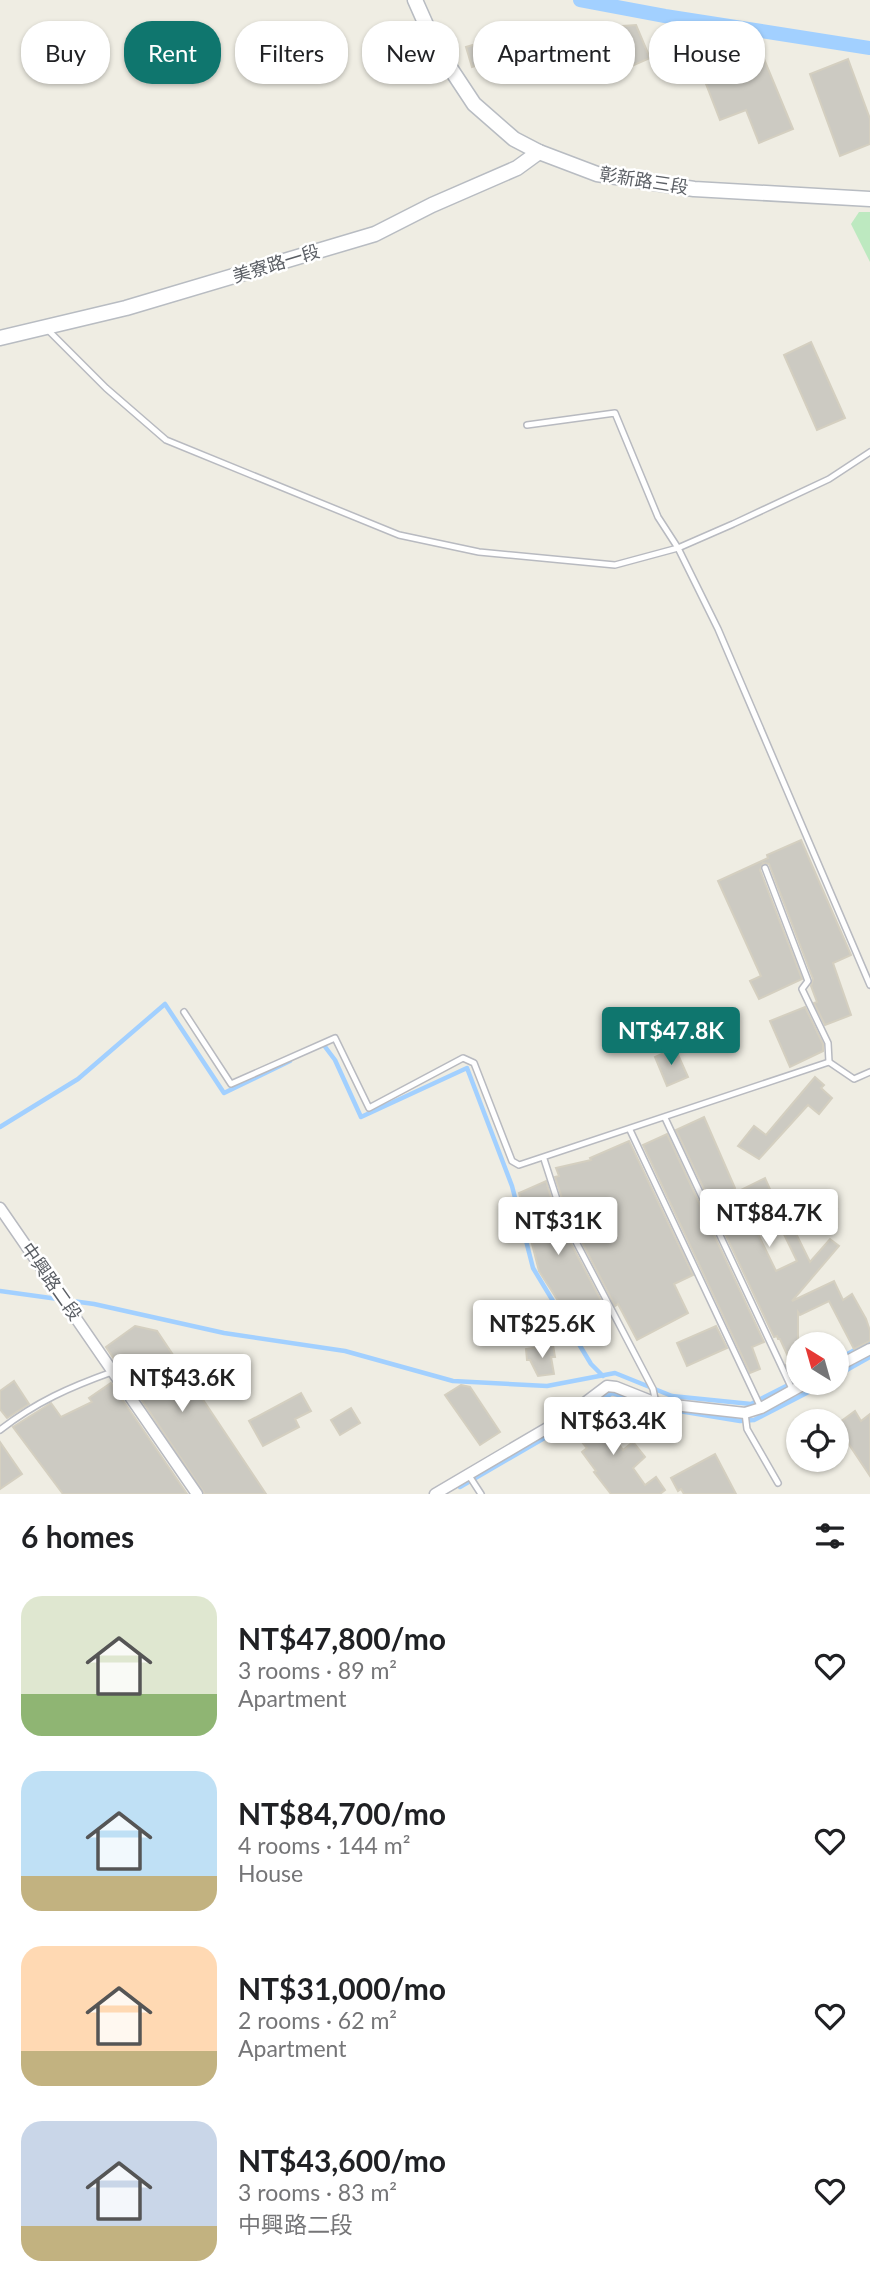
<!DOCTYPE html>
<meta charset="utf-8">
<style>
:root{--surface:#fff;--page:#f2f2f2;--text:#202124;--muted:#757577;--accent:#0f766e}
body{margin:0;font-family:Lato,"Noto Sans TC",sans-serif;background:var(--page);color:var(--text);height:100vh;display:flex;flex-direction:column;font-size:26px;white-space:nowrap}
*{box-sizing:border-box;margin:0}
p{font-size:23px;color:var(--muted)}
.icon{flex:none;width:38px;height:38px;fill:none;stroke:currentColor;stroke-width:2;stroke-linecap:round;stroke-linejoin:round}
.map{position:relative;height:1494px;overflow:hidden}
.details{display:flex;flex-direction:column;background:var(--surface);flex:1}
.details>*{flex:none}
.guide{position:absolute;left:21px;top:21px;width:830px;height:63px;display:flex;gap:14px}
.needle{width:46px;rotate:323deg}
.fabs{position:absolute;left:786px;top:1332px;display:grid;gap:14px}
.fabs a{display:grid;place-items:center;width:63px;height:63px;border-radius:50%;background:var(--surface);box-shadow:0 2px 5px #0004;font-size:35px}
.price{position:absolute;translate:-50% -60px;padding:0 16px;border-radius:7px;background:#fff;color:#222;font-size:23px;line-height:46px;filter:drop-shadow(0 2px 4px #0008)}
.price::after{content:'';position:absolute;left:50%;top:42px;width:21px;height:16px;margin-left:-10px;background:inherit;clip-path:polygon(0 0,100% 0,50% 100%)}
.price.current{background:var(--accent);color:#fff}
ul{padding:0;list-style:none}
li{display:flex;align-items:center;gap:21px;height:175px;padding:0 21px}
li span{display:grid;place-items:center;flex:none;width:196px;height:140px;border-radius:21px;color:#555}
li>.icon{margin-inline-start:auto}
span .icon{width:84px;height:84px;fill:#fffc;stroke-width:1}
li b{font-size:30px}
h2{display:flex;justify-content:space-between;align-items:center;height:84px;padding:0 21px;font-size:30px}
.tag{padding:0 24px;border-radius:28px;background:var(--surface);box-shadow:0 2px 5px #0004;font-size:24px;line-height:63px}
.tag.current{background:var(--accent);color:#fff}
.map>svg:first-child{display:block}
.green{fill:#bde9c0}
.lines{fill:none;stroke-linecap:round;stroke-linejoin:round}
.stream{stroke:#a2d0ff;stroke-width:4.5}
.canal{stroke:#a2d0ff;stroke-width:14}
.building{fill:#cccac2;stroke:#d4cfc0;stroke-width:2;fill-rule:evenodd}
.lane-casing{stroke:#b8bac0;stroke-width:8}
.street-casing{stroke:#b8bac0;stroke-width:13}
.secondary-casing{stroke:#b8bcc2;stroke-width:17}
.lane{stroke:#fff;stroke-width:5}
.street{stroke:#fff;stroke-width:10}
.secondary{stroke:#fff;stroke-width:14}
.labels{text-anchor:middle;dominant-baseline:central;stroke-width:5;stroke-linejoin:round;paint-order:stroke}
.street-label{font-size:18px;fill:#5b5f65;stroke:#fff}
</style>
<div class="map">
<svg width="870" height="1494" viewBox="0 0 870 1494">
<rect width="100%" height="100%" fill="#efede3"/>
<!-- green -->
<polygon class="green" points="859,212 870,212 870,262 851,224"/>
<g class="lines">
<!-- stream -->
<g class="stream">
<polyline points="320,1046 323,1044 335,1060 361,1117 467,1068 512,1186 533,1268 591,1364 603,1376"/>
<polyline points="0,1127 78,1079 165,1004 224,1093 290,1061"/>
<polyline points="0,1291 94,1304 224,1333 345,1351 453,1381 547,1386 615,1373 672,1396 751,1404 798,1380"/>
<polyline points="836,1360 870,1342"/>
<polyline points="836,1376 870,1357"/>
<polyline points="667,1409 740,1421 754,1420 828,1382"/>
<polyline points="460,1487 565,1426 612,1393 632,1399"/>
</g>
<!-- canal -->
<polyline class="canal" points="580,0 665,16 870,48"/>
</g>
<!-- building -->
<g class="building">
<polygon points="636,25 650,58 625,69 608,27"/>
<polygon points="537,26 543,45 472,67 466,47"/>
<polygon points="715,44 722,63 759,47 793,129 759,143 746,110 720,120 694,53"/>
<polygon points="848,59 870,119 870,144 840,156 810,74"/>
<polygon points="811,342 845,418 817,430 784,355"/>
<polygon points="801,840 851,955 833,963 851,1015 825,1025 814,1003 817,1002 811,986 813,979 769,864 763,863 760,870 802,979 759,999 750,981 761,976 718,881 768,858 767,855"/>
<polygon points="805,1007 823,1044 823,1051 790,1067 770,1021"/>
<polygon points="675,1048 688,1077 667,1086 655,1057"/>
<polygon points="815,1077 824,1085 821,1088 832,1098 819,1114 808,1105 759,1159 738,1146 754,1126 766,1135"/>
<path d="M704 1117 735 1188 727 1197 765 1178 777 1205 781 1203 810 1262 830 1239 839 1246 792 1301 834 1281 843 1300 852 1294 866 1319 870 1331V1341L854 1349 829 1301 800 1315 798 1312V1379L794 1380 786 1365 791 1363 780 1339H778L777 1336 774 1337 676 1130ZM779 1224 797 1261 776 1271 758 1234Z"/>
<polygon points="667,1134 764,1342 752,1347 760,1369 750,1373 643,1145"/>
<polygon points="629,1141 693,1275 674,1284 688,1313 637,1340 618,1304 615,1306 567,1213 555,1177 559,1176 556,1168 591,1160 590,1158"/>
<polygon points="546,1181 557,1217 606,1310 573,1324 539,1271 519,1193"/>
<polygon points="822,1198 837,1209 829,1220 814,1208"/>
<polygon points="135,1326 157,1331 266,1494 205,1494 106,1347"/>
<polygon points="716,1326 727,1348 687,1366 677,1343"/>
<polygon points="553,1345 555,1357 551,1357 554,1374 538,1376 530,1360 527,1360 526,1349"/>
<polygon points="14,1381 29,1404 7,1418 0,1409 0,1391"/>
<polygon points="111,1383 187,1494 63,1494 13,1427 51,1403 61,1417 92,1402 89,1398"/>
<polygon points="461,1385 470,1387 500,1432 480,1445 445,1395"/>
<polygon points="301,1393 311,1411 295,1419 299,1427 263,1446 249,1421"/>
<polygon points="600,1405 615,1423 608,1429 623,1450 633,1442 645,1457 633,1468 645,1485 656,1477 665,1490 660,1494 611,1494 594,1472 596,1471 582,1452 587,1448 571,1429"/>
<polygon points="351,1408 360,1423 340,1435 331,1420"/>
<polygon points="855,1411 861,1421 870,1414 870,1476 836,1425"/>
<polygon points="0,1442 22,1474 0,1489"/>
<polygon points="715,1454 736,1494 684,1494 681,1489 678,1491 671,1478"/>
</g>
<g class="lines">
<defs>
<g id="lane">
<polyline points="47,329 106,388 166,440 399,535 479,552 615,565 678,548 733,524 829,479 870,452"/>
<polyline points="527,425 615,413 658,517 678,548 718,629 870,985"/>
<polyline points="765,868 808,981 802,989 828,1043 829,1062"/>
<polyline points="184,1012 231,1084 335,1038 369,1108 463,1058 474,1063 512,1161 519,1165 829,1062 854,1079 870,1072"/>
<polyline points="665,1118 793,1391"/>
<polyline points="630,1130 761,1408"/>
<polyline points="544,1159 562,1215 653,1389 656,1403"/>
<polyline points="745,1413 747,1429 778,1483"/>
<path d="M0 1430C36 1402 70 1387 112 1372"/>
<polyline points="468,1474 481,1494"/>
</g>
<g id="street">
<polyline points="0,1208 197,1494"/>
<polyline points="836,1367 870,1349"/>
<polyline points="435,1494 566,1417 607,1386 616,1387 656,1403 745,1413 761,1408 808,1382"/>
</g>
<g id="secondary">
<polyline points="415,0 435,45 474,104 514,139 539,152 597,174 694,189 870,199"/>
<polyline points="0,338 126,308 375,234 432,205 517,168 539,152"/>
</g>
</defs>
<!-- lane casing -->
<use href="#lane" class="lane-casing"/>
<!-- street casing -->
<use href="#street" class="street-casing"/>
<!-- secondary casing -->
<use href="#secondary" class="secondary-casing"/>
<!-- lane -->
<use href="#lane" class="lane"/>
<!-- street -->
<use href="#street" class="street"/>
<!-- secondary -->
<use href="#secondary" class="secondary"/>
</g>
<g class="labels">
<!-- street labels -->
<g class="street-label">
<text transform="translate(644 180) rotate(9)">彰新路三段</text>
<text transform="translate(276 263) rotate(-17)">美寮路一段</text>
<text transform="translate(52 1281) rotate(55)">中興路二段</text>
</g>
</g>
</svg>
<div class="fabs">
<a><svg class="needle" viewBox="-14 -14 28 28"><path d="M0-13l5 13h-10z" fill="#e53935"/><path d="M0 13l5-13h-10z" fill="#757577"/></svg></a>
<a><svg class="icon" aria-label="locate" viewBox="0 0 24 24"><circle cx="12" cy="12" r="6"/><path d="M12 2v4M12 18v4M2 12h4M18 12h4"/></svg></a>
</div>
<b class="price current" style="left:671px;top:1067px">NT$47.8K</b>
<b class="price" style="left:769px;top:1249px">NT$84.7K</b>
<b class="price" style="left:558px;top:1257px">NT$31K</b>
<b class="price" style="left:542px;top:1360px">NT$25.6K</b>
<b class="price" style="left:182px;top:1414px">NT$43.6K</b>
<b class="price" style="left:613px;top:1457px">NT$63.4K</b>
<div class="guide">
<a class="tag">Buy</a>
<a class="tag current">Rent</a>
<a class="tag">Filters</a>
<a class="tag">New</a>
<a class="tag">Apartment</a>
<a class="tag">House</a>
</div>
</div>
<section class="details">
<h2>6 homes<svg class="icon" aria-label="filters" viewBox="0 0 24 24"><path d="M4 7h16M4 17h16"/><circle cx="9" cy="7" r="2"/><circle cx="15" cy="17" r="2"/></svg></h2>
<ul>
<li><span style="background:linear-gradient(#dfe7d0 70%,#8fb573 0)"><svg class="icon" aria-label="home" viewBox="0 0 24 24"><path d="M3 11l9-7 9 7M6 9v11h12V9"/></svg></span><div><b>NT$47,800/mo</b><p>3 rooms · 89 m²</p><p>Apartment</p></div><svg class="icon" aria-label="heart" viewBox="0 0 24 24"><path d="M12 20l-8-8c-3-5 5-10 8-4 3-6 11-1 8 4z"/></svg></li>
<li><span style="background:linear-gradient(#bfe0f5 75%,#c2b280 0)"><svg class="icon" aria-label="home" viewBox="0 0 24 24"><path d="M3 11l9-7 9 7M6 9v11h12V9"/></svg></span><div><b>NT$84,700/mo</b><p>4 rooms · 144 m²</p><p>House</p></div><svg class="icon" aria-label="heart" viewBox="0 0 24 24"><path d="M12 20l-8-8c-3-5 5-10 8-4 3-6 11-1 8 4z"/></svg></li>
<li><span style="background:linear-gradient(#ffd9b3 75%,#c2b280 0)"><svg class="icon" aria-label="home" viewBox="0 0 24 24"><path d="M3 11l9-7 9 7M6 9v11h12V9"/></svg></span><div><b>NT$31,000/mo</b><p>2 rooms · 62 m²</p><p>Apartment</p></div><svg class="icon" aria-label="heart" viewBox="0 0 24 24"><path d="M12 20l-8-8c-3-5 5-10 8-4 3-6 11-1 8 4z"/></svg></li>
<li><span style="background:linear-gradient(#c9d6e8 75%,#c2b280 0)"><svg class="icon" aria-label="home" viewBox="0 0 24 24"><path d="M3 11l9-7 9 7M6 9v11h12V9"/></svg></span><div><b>NT$43,600/mo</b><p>3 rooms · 83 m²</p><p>中興路二段</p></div><svg class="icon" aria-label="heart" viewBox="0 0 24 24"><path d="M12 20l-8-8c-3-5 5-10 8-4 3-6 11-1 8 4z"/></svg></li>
</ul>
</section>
